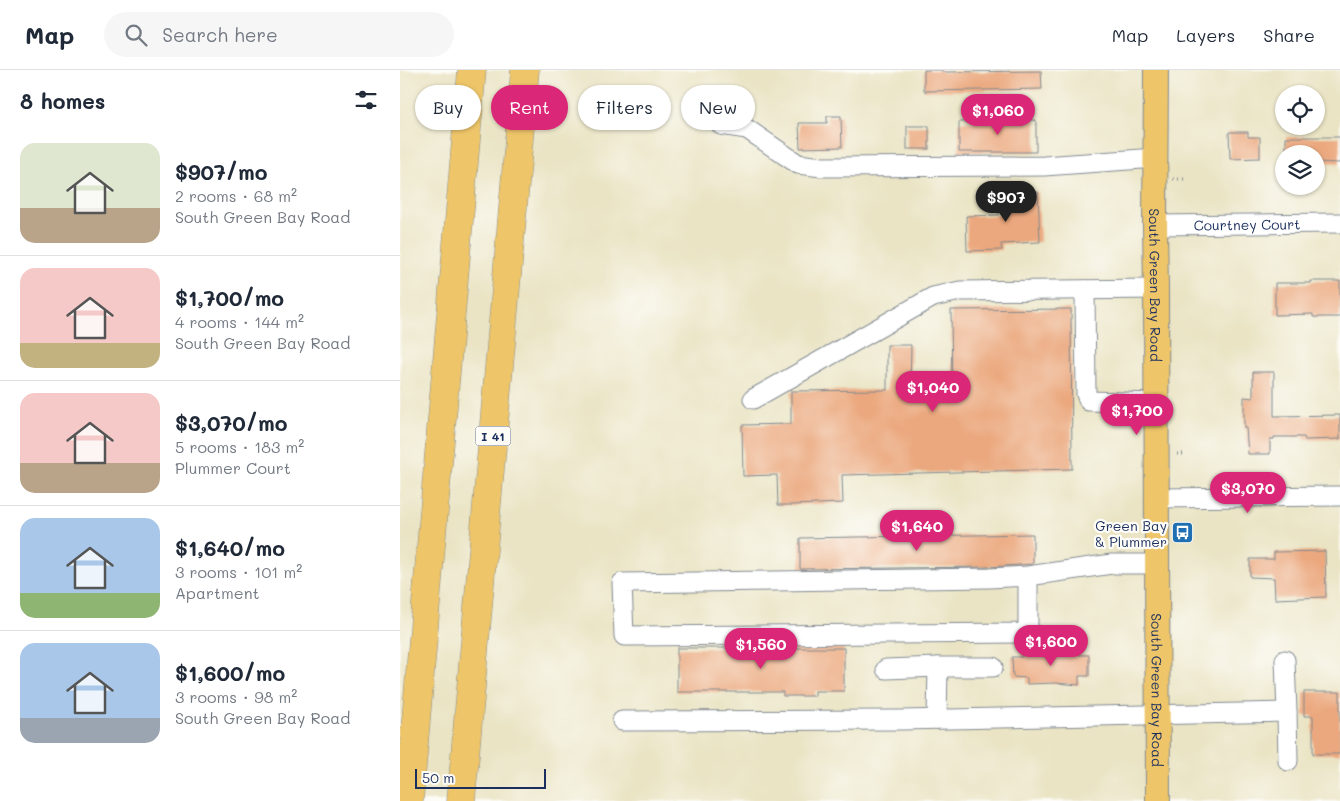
<!DOCTYPE html>
<meta charset="utf-8">
<style>
:root{--surface:#fff;--page:#f6f6f7;--text:#1f2937;--muted:#747a83;--line:#e0e1e3;--accent:#db2777}
body{margin:0;font-family:Mali,sans-serif;background:var(--page);color:var(--text);height:100vh;display:flex;flex-direction:column;font-size:19px;white-space:nowrap}
*{box-sizing:border-box;margin:0}
p{font-size:16px;color:var(--muted)}
.icon{flex:none;width:28px;height:28px;fill:none;stroke:currentColor;stroke-width:2;stroke-linecap:round;stroke-linejoin:round}
.map{position:relative;flex:1;overflow:hidden}
.drawer{display:flex;flex-direction:column;background:var(--surface);width:400px}
.drawer>*{flex:none}
.banner{position:absolute;left:15px;top:15px;width:475px;height:45px;display:flex;gap:10px}
.controls{position:absolute;left:875px;top:15px;display:grid;gap:10px}
.controls a{display:grid;place-items:center;width:50px;height:50px;border-radius:50%;background:var(--surface);box-shadow:0 1px 4px #0004;font-size:25px}
.scale{position:absolute;left:15px;bottom:12px;width:131px;box-sizing:border-box;padding-left:5px;border:2px solid #1b2f5e;border-top:0;font-size:14px;line-height:18px;white-space:nowrap;color:#1b2f5e;-webkit-text-stroke:4px #fdfcf7;paint-order:stroke}
.price{position:absolute;translate:-50% -42px;padding:0 11px;border-radius:18px;background:var(--accent);color:#fff;font-size:16px;line-height:32px;filter:drop-shadow(0 1px 2px #0008)}
.price::after{content:'';position:absolute;left:50%;top:30px;width:15px;height:11px;margin-left:-8px;background:inherit;clip-path:polygon(0 0,100% 0,50% 100%)}
.price.active{background:#222;color:#fff}
ul{padding:0;list-style:none}
li{display:flex;align-items:center;gap:15px;height:125px;padding:0 20px}
li+li{border-top:1px solid var(--line)}
li span{display:grid;place-items:center;flex:none;width:140px;height:100px;border-radius:15px;color:#555}
li>.icon{margin-inline-start:auto}
span .icon{width:60px;height:60px;fill:#fffc;stroke-width:1}
li b{font-size:21px}
h2{display:flex;justify-content:space-between;align-items:center;height:60px;padding:0 20px;font-size:21px}
.chip{padding:0 18px;border-radius:22px;background:var(--surface);box-shadow:0 1px 4px #0004;font-size:18px;line-height:45px}
.chip.active{background:var(--accent);color:#fff}
header{display:flex;align-items:center;gap:30px;box-sizing:border-box;height:70px;padding:0 25px;background:var(--surface);border-bottom:1px solid var(--line)}
header strong{font-size:24px}
nav{display:flex;gap:28px;margin-inline-start:auto;font-size:18px}
.search{width:350px;height:45px;background:var(--page);display:flex;align-items:center;gap:12px;box-sizing:border-box;padding:0 18px;border-radius:28px;color:var(--muted);font-size:19px}
main{display:flex;flex:1;min-height:0}
.map>svg:first-child{display:block}
.building{fill:#eba77d}
.lines{fill:none;stroke-linecap:round;stroke-linejoin:round}
.minor-casing{stroke:#828a91;stroke-width:21}
.major-casing{stroke:#828a91;stroke-width:26}
.highway-casing{stroke:#828a91;stroke-width:29}
.path{stroke:#828a91;stroke-width:3;stroke-dasharray:1 4;stroke-linecap:butt}
.minor{stroke:#fff;stroke-width:19}
.major{stroke:#eec569;stroke-width:24}
.highway{stroke:#eec569;stroke-width:28}
.labels{text-anchor:middle;dominant-baseline:central;stroke-width:4.5;stroke-linejoin:round;paint-order:stroke}
.shield{fill:#fdfcf7;stroke:#5f6c8c;stroke-width:1}
.shield-label{font-size:12px;font-weight:bold;fill:#1b2f5e}
.street-label{font-size:14px;fill:#1b2f5e;stroke:#fdfcf7}
.poi-label{font-size:14px;fill:#1b2f5e;stroke:#fdfcf7;text-anchor:end}
</style>
<header>
<strong>Map</strong>
<div class="search"><svg class="icon" aria-label="search" viewBox="0 0 24 24"><circle cx="10" cy="10" r="6"/><path d="M15 15l6 6"/></svg>Search here</div>
<nav><a>Map</a><a>Layers</a><a>Share</a></nav>
</header>
<main>
<section class="drawer">
<h2>8 homes<svg class="icon" aria-label="filters" viewBox="0 0 24 24"><path d="M4 7h16M4 17h16"/><circle cx="9" cy="7" r="2"/><circle cx="15" cy="17" r="2"/></svg></h2>
<ul>
<li><span style="background:linear-gradient(#dfe7d0 65%,#b9a48a 0)"><svg class="icon" aria-label="home" viewBox="0 0 24 24"><path d="M3 11l9-7 9 7M6 9v11h12V9"/></svg></span><div><b>$907/mo</b><p>2 rooms · 68 m²</p><p>South Green Bay Road</p></div></li>
<li><span style="background:linear-gradient(#f6c9c9 75%,#c2b280 0)"><svg class="icon" aria-label="home" viewBox="0 0 24 24"><path d="M3 11l9-7 9 7M6 9v11h12V9"/></svg></span><div><b>$1,700/mo</b><p>4 rooms · 144 m²</p><p>South Green Bay Road</p></div></li>
<li><span style="background:linear-gradient(#f6c9c9 70%,#b9a48a 0)"><svg class="icon" aria-label="home" viewBox="0 0 24 24"><path d="M3 11l9-7 9 7M6 9v11h12V9"/></svg></span><div><b>$3,070/mo</b><p>5 rooms · 183 m²</p><p>Plummer Court</p></div></li>
<li><span style="background:linear-gradient(#a9c7e8 75%,#8fb573 0)"><svg class="icon" aria-label="home" viewBox="0 0 24 24"><path d="M3 11l9-7 9 7M6 9v11h12V9"/></svg></span><div><b>$1,640/mo</b><p>3 rooms · 101 m²</p><p>Apartment</p></div></li>
<li><span style="background:linear-gradient(#a9c7e8 75%,#9aa5b1 0)"><svg class="icon" aria-label="home" viewBox="0 0 24 24"><path d="M3 11l9-7 9 7M6 9v11h12V9"/></svg></span><div><b>$1,600/mo</b><p>3 rooms · 98 m²</p><p>South Green Bay Road</p></div></li>
</ul>
</section>
<div class="map">
<svg width="940" height="731" viewBox="0 0 940 731">
<rect width="100%" height="100%" fill="#fdfcf7"/>
<filter id="ink" filterUnits="userSpaceOnUse"><feTurbulence type="fractalNoise" baseFrequency=".02" numOctaves="2"/><feDisplacementMap in="SourceGraphic" scale="10" xChannelSelector="R" yChannelSelector="G"/><feConvolveMatrix kernelMatrix="1 2 1 2 8 2 1 2 1" color-interpolation-filters="sRGB"/></filter>
<filter id="wash" filterUnits="userSpaceOnUse"><feTurbulence type="fractalNoise" baseFrequency=".0096" numOctaves="4" result="noise"/><feDisplacementMap in="SourceGraphic" scale="20" xChannelSelector="R" yChannelSelector="G"/><feGaussianBlur stdDeviation="1.12" result="paint"/><feColorMatrix in="noise" values="0 0 0 0 0 0 0 0 0 0 0 0 0 0 0 0 0 1.4 0 .05"/><feComposite in="paint" operator="in"/></filter>
<g filter="url(#wash)">
<rect width="100%" height="100%" fill="#eae4c4"/>
<g id="blocks">
<!-- building -->
<g class="building">
<polygon points="524,0 542,0 542,2 641,1 642,19 524,21"/>
<polygon points="427,46 441,46 442,77 400,78 399,53 427,53"/>
<polygon points="636,50 636,82 559,82 559,52"/>
<rect x="507" y="56" width="22" height="23"/>
<polygon points="829,62 848,62 848,67 860,67 860,88 830,89"/>
<polygon points="886,67 940,67 940,93 916,92 916,84 886,84"/>
<polygon points="638,122 640,172 601,174 602,180 567,181 566,146 599,145 598,123"/>
<polygon points="911,211 940,211 940,247 913,247 913,244 875,245 875,213 911,213"/>
<polygon points="671,239 672,399 442,405 443,433 392,435 378,435 377,405 343,406 342,355 391,354 391,321 487,320 487,275 511,275 510,320 552,319 551,240"/>
<polygon points="853,302 874,302 874,346 940,345 940,369 905,370 904,367 874,367 874,369 870,369 870,384 848,384 846,358 844,358 844,327 853,328"/>
<polygon points="633,464 633,494 589,497 400,499 400,468"/>
<polygon points="925,481 926,527 875,529 874,508 850,507 850,489 874,489 874,482"/>
<polygon points="277,578 444,578 444,621 415,621 415,626 383,626 383,622 277,622"/>
<polygon points="622,578 652,582 679,579 679,585 689,585 689,606 679,606 679,615 655,613 627,614 627,608 613,607 612,587 622,587"/>
<polygon points="904,622 940,622 940,684 913,684 913,646 904,646"/>
</g>
</g>
</g>
<g filter="url(#ink)">
<use href="#blocks" fill-opacity="0" stroke="#828a91" stroke-width="1"/>
<g class="lines">
<defs>
<g id="minor">
<polyline points="321,55 347,59 398,94 422,97 644,96 756,88"/>
<path id="s1" d="M755 155 940 153"/>
<polyline points="685,220 686,324 689,331 756,333"/>
<polyline points="353,329 533,227 560,221 756,219"/>
<polyline points="756,428 940,426"/>
<polyline points="628,506 628,563 224,566 222,513 589,508 628,506 712,494 757,494"/>
<polyline points="885,590 887,642"/>
<polyline points="486,599 538,597"/>
<polyline points="537,649 538,597 593,597"/>
<polyline points="222,651 501,650 887,642 888,691"/>
</g>
<g id="major">
<path id="s2" d="M756 0 755 155 756 219 758 731"/>
</g>
<g id="highway">
<polyline points="9,731 72,0"/>
<polyline points="61,731 125,0"/>
</g>
</defs>
<!-- minor casing -->
<use href="#minor" class="minor-casing"/>
<!-- major casing -->
<use href="#major" class="major-casing"/>
<!-- highway casing -->
<use href="#highway" class="highway-casing"/>
<!-- path -->
<g class="path">
<polyline points="773,109 785,109"/>
<polyline points="777,384 786,384"/>
</g>
<!-- minor -->
<use href="#minor" class="minor"/>
<!-- major -->
<use href="#major" class="major"/>
<!-- highway -->
<use href="#highway" class="highway"/>
</g>
</g>
<!-- icons -->
<defs>
<symbol id="bus-square" viewBox="-11 -11 22 22"><rect x="-9" y="-9" width="18" height="18" rx="4" fill="#1f6fb2" stroke="#fdfcf7"/><path d="M-5-6H5V4H4V6H2V4H-2V6H-4V4H-5ZM-3.5-4V0h7V-4ZM-3.5 1.2v1.5H-2V1.2ZM2 1.2v1.5H3.5V1.2Z" fill="#fff"/></symbol>
</defs>
<g fill-rule="evenodd">
<use href="#bus-square" x="770" y="450" width="25" height="25"/>
</g>
<g class="labels">
<!-- shield labels -->
<rect class="shield" x="75.5" y="356.5" width="35" height="19" rx="4"/>
<g class="shield-label">
<text x="93" y="366">I 41</text>
</g>
<!-- street labels -->
<g class="street-label">
<text stroke="none"><textPath href="#s1" startOffset="92">Courtney Court</textPath></text>
<text stroke="none"><textPath href="#s2" startOffset="215">South Green Bay Road</textPath></text>
<text stroke="none"><textPath href="#s2" startOffset="620">South Green Bay Road</textPath></text>
</g>
<!-- poi labels -->
<g class="poi-label">
<text x="767" y="455">Green Bay<tspan x="767" dy="16">&amp; Plummer</tspan></text>
</g>
</g>
</svg>
<div class="controls">
<a><svg class="icon" aria-label="locate" viewBox="0 0 24 24"><circle cx="12" cy="12" r="6"/><path d="M12 2v4M12 18v4M2 12h4M18 12h4"/></svg></a>
<a><svg class="icon" aria-label="layers" viewBox="0 0 24 24"><path d="M12 4l9 5-9 5-9-5zM3 14l9 5 9-5"/></svg></a>
</div>
<div class="scale">50 m</div>
<b class="price" style="left:598px;top:66px">$1,060</b>
<b class="price active" style="left:606px;top:153px">$907</b>
<b class="price" style="left:533px;top:343px">$1,040</b>
<b class="price" style="left:737px;top:366px">$1,700</b>
<b class="price" style="left:848px;top:444px">$3,070</b>
<b class="price" style="left:517px;top:482px">$1,640</b>
<b class="price" style="left:651px;top:597px">$1,600</b>
<b class="price" style="left:361px;top:600px">$1,560</b>
<div class="banner">
<a class="chip">Buy</a>
<a class="chip active">Rent</a>
<a class="chip">Filters</a>
<a class="chip">New</a>
</div>
</div>
</main>
